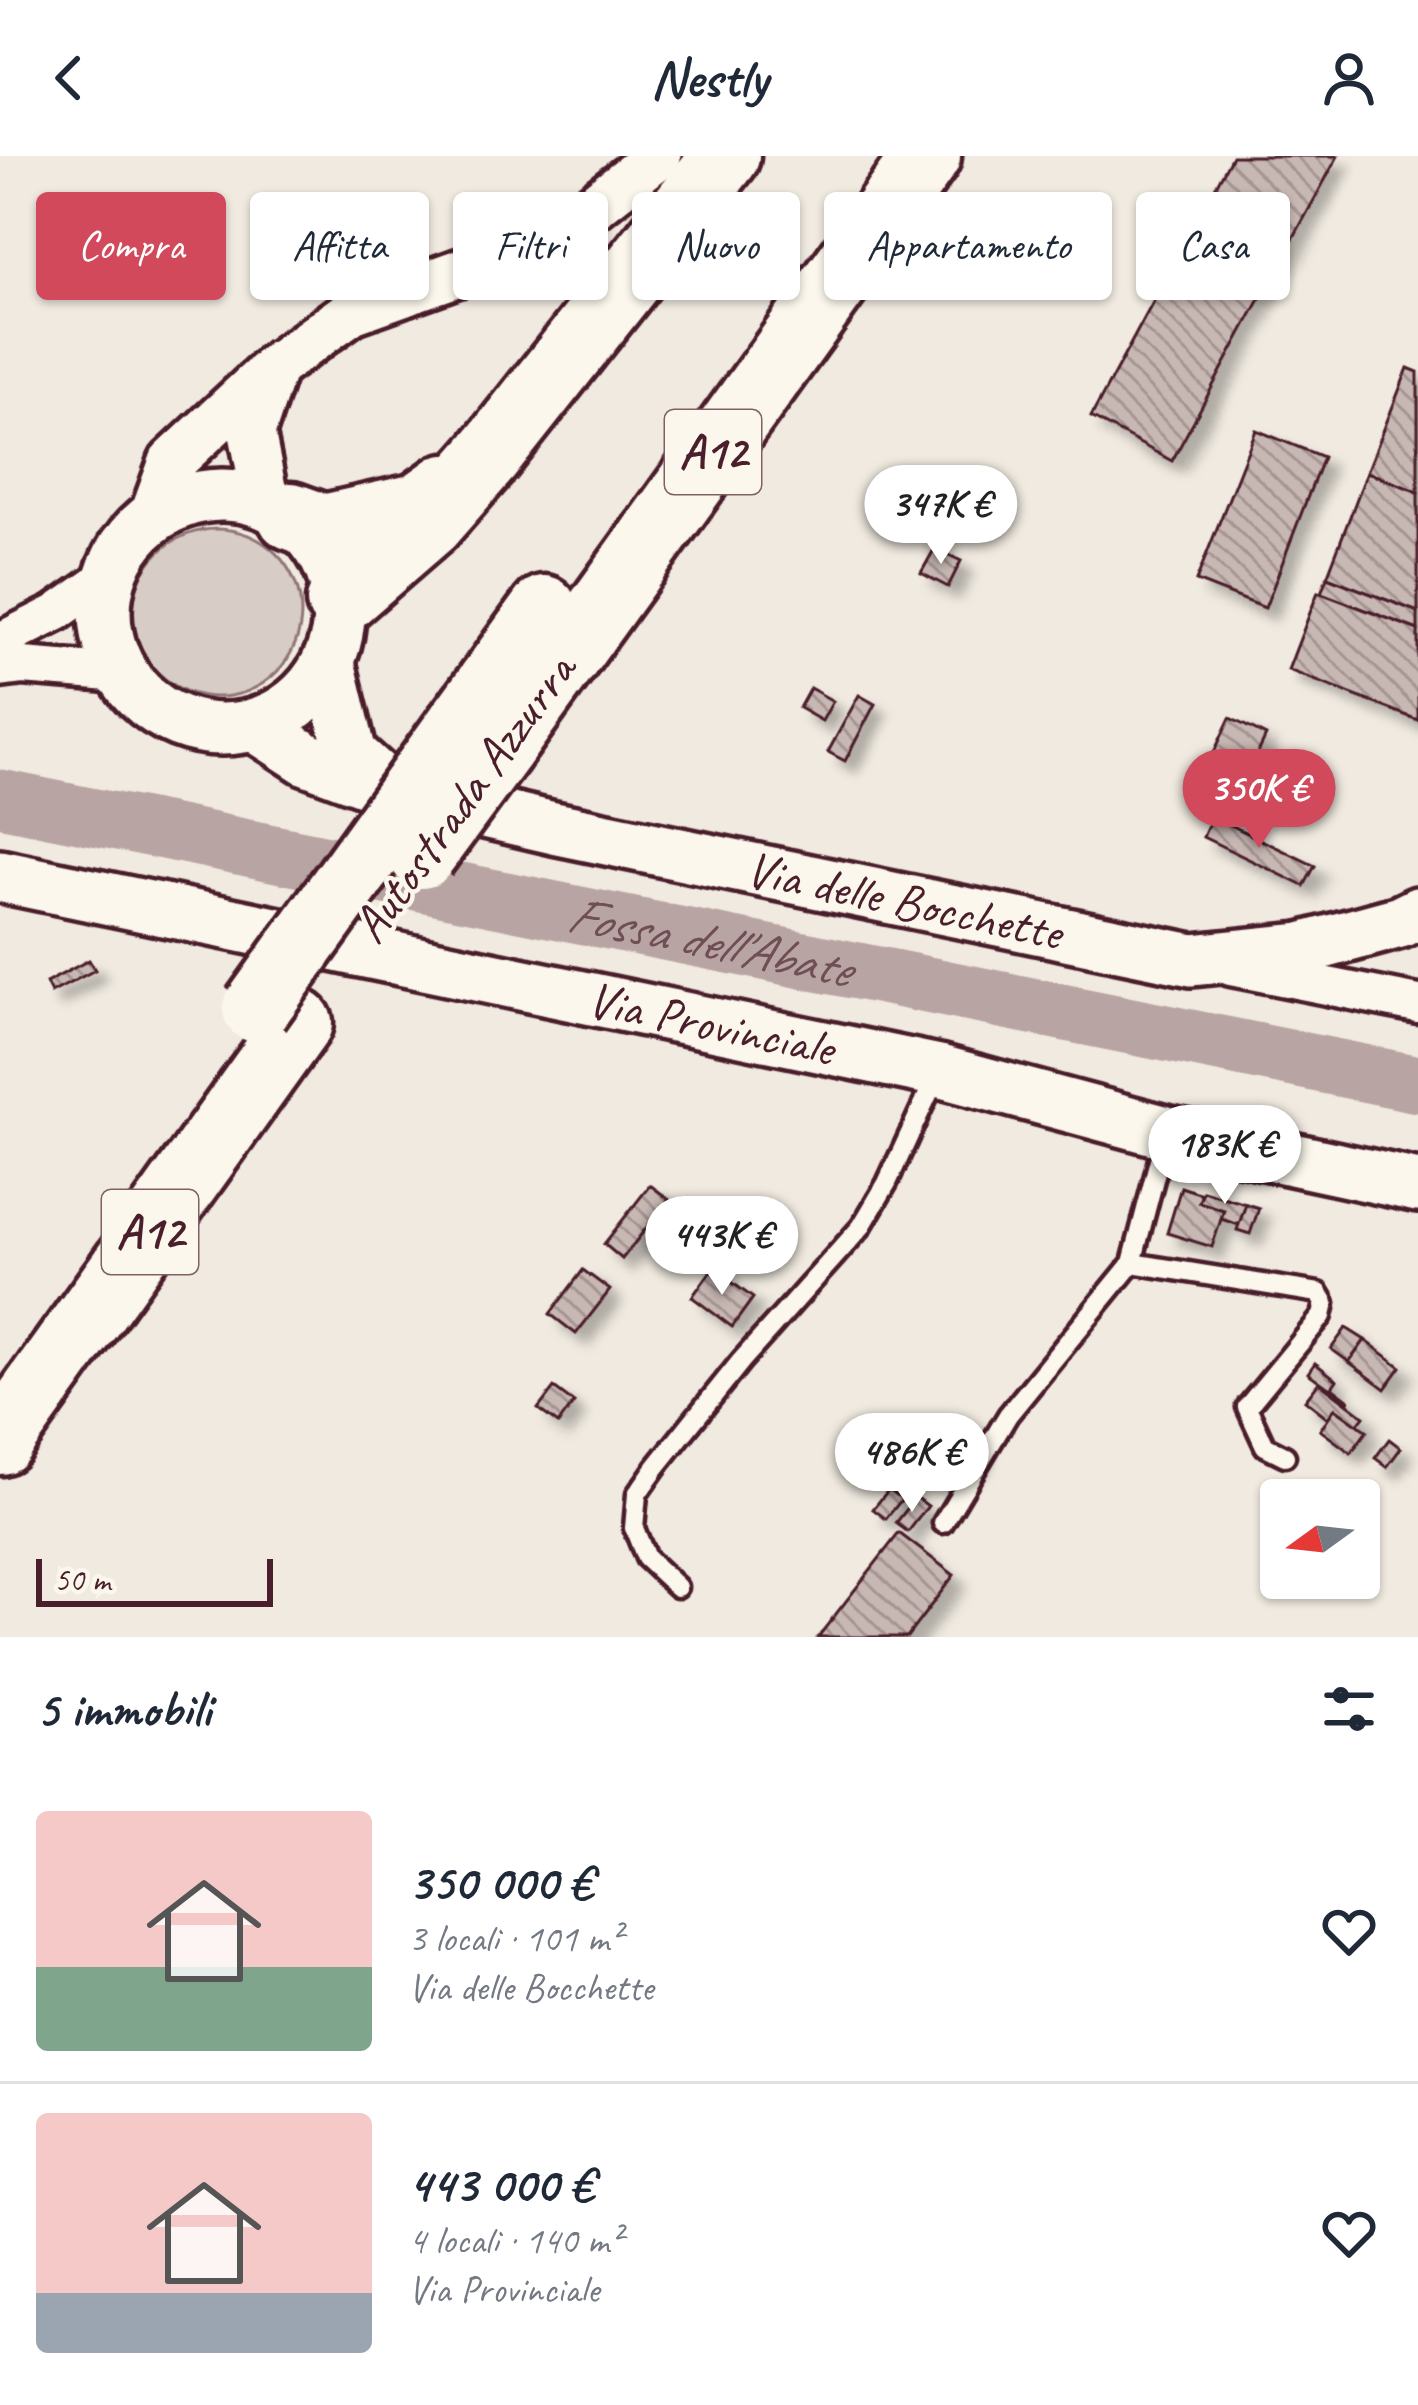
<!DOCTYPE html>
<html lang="it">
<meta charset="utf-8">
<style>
:root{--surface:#fff;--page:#f6f6f7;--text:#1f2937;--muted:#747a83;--line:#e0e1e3;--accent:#d1495b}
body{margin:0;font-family:Caveat,sans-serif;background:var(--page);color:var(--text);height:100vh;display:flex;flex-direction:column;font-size:45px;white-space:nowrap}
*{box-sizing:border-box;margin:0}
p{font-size:39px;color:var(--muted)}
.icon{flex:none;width:66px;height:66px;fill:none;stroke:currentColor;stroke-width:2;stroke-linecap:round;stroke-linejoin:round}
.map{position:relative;height:1481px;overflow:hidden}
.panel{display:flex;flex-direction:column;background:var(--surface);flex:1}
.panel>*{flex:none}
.top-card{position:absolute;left:36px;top:36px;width:1347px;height:108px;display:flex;gap:24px}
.needle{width:78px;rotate:255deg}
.controls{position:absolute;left:1260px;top:1323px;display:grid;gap:24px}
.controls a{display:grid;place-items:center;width:120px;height:120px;border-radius:12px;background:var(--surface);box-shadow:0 3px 9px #0004;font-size:60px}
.scale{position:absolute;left:36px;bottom:30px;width:237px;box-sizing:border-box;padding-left:12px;border:6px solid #4a1f2b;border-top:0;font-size:33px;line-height:42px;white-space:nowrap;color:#4a1f2b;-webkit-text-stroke:9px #fbf7ec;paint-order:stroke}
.price{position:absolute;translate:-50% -102px;padding:0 27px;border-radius:42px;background:#fff;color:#222;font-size:39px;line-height:78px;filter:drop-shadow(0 3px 6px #0008)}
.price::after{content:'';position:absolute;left:50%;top:72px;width:36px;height:27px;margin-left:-18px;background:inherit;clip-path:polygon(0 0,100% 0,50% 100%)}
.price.on{background:var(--accent);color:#fff}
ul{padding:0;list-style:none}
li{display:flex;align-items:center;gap:36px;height:300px;padding:0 36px}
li+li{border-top:3px solid var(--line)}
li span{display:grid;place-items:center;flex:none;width:336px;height:240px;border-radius:12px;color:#555}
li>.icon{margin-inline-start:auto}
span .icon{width:144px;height:144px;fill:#fffc;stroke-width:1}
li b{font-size:51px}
h2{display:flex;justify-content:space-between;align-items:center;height:144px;padding:0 36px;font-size:51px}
.chip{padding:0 42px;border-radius:12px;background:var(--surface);box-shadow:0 3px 9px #0004;font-size:42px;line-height:108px}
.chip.on{background:var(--accent);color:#fff}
header{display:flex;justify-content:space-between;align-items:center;height:156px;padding:0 36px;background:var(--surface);font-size:54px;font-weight:600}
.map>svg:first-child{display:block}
.green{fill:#d8ccc6;stroke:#917678;stroke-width:3}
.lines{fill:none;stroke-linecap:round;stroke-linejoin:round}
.river{stroke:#b8a4a2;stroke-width:57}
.building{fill:url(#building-back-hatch);stroke:#4a1f2b;stroke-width:3;filter:url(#shadow)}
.service-casing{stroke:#4a1f2b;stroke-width:27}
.minor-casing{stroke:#4a1f2b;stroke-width:45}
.tertiary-casing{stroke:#4a1f2b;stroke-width:54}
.secondary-casing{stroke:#4a1f2b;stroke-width:60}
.motorway-casing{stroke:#4a1f2b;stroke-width:75}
.service{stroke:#fbf7ec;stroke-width:18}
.minor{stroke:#fbf7ec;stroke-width:36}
.tertiary{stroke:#fbf7ec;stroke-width:45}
.secondary{stroke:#fbf7ec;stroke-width:51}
.motorway{stroke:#fbf7ec;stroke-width:66}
.motorway-bridge-casing{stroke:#4a1f2b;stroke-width:75;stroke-linecap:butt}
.motorway-bridge{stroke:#fbf7ec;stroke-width:66}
.labels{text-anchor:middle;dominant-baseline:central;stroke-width:9;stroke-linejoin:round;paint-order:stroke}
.shield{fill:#fbf7ec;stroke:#7f6065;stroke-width:3}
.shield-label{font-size:48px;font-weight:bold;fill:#4a1f2b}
.street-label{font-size:51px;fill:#4a1f2b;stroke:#fbf7ec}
.water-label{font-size:54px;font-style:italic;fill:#704e55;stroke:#fbf7ec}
</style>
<header><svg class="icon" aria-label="back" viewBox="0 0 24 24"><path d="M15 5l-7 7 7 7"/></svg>Nestly<svg class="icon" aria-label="person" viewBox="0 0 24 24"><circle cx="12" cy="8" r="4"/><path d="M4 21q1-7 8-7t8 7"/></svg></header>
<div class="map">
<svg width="1418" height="1481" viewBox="0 0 1418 1481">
<defs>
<pattern id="building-back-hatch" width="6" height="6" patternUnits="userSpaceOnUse" patternTransform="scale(3)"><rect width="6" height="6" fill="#c8b8b3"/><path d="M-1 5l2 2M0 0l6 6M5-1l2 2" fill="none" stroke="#a49592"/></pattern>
<filter id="shadow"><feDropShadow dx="11" dy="11" stdDeviation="6" flood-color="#0004"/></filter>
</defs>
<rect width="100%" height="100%" fill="#f0eae0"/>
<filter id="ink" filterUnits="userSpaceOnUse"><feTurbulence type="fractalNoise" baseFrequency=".00833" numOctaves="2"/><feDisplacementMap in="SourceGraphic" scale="24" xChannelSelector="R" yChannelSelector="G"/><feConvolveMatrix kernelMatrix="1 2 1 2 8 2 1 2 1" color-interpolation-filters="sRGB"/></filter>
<g filter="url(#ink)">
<!-- green -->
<circle class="green" cx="217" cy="457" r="84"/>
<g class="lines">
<!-- river -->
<path class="river" id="s1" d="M0 642 1418 928"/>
</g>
<!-- building -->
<g class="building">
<polygon points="1232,0 1338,0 1172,305 1091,261"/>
<polygon points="1408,212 1418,216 1418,336 1367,316"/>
<polygon points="1256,274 1323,301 1265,452 1196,425"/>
<polygon points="1367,316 1418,336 1418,456 1327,421"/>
<polygon points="935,392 961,405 948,431 921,417"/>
<polygon points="1327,421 1418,456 1418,474 1321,437"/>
<polygon points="1318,436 1418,474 1418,564 1288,514"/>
<polygon points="810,532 833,545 822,565 799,552"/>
<polygon points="859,539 875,548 845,605 828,596"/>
<polygon points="1230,562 1266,580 1237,641 1201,624"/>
<polygon points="1212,660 1315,710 1304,730 1203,681"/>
<polygon points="89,804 95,814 51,837 46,827"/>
<polygon points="650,1029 669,1043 622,1103 604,1088"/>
<polygon points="1181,1031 1202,1038 1199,1046 1224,1054 1212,1091 1167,1077"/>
<polygon points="1203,1035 1246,1048 1239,1069 1221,1063 1224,1054 1199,1046"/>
<polygon points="1246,1048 1259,1052 1250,1078 1237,1074"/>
<polygon points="713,1112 753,1142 732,1171 692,1141"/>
<polygon points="583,1114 610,1134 576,1178 550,1158"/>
<polygon points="1346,1172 1365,1184 1349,1206 1331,1193"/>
<polygon points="1365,1184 1401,1211 1385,1233 1349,1206"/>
<polygon points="1315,1207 1337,1224 1332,1231 1349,1244 1348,1246 1308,1217"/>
<polygon points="1319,1226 1364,1260 1357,1269 1335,1252 1328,1262 1305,1244"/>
<polygon points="554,1232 574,1247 558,1268 538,1253"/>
<polygon points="1335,1252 1367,1275 1351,1297 1320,1274"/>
<polygon points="1389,1283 1401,1292 1387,1311 1375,1302"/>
<polygon points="889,1333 902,1343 886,1363 873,1353"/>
<polygon points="916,1341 928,1350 908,1376 896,1367"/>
<polygon points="899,1377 954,1419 907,1481 818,1481"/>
</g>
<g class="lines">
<defs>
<g id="service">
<polyline points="1132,1107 1319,1137 1325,1147 1322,1160 1247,1251 1265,1290 1285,1300"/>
<polyline points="943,1367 1008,1259 1132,1107 1165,981"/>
<polyline points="677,1431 646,1402 634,1372 637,1338 656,1311 741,1205 861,1071 887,1027 937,919"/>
</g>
<g id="minor">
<polyline points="0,485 56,457 110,419"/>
<polyline points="0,513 23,510 123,518"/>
<polyline points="1231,811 1418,848"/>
</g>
<g id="tertiary">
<polyline points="266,347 252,277 273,214"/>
<polyline points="152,361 172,306 274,211 352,155 486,107 577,63 658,0"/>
</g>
<g id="secondary">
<circle cx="222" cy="456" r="117"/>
<polyline points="329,507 351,598 390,633"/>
<path id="s2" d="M256 570 307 603 390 634 554 672 1192 804 1301 793 1400 766 1418 757"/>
<path id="s3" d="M0 720 939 915 1166 976 1418 1030"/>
</g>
<g id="motorway">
<polyline points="291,360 324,372 418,351 446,331"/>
<polyline points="340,445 430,367 488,301 726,0"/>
<polyline points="460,569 544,453"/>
<polyline points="500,593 927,0"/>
<polyline points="0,1285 299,867"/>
</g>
</defs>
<!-- service casing -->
<use href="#service" class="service-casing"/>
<!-- minor casing -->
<use href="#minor" class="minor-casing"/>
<!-- tertiary casing -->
<use href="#tertiary" class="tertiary-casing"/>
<!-- secondary casing -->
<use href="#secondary" class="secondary-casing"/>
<!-- motorway casing -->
<use href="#motorway" class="motorway-casing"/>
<!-- service -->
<use href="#service" class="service"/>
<!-- minor -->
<use href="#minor" class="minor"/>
<!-- tertiary -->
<use href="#tertiary" class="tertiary"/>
<!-- secondary -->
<use href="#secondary" class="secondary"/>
<!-- motorway -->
<use href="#motorway" class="motorway"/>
<defs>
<g id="motorway-bridge">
<polyline points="422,699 500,593"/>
<polyline points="256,853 460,569"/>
</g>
</defs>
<!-- motorway-bridge casing -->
<use href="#motorway-bridge" class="motorway-bridge-casing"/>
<!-- motorway-bridge -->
<use href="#motorway-bridge" class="motorway-bridge"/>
</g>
</g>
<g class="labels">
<!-- shield labels -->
<g class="shield">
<rect x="665" y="254" width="96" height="84" rx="9"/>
<rect x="102" y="1034" width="96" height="84" rx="9"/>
</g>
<g class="shield-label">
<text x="713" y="296">A12</text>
<text x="150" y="1076">A12</text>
</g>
<!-- street labels -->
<g class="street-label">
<text transform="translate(463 642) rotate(-54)">Autostrada Azzurra</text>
<text stroke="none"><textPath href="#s2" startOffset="675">Via delle Bocchette</textPath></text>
<text stroke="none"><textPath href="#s3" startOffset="726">Via Provinciale</textPath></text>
</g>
<!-- water labels -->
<g class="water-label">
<text stroke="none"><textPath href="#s1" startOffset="723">Fossa dell'Abate</textPath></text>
</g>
</g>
</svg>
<div class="controls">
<a><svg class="needle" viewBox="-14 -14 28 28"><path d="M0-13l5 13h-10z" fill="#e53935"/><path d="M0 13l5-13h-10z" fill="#747a83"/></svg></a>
</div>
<div class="scale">50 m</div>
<b class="price" style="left:941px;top:411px">347K €</b>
<b class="price on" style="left:1259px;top:695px">350K €</b>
<b class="price" style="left:1225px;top:1051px">183K €</b>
<b class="price" style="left:722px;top:1142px">443K €</b>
<b class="price" style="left:912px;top:1359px">486K €</b>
<div class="top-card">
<a class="chip on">Compra</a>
<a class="chip">Affitta</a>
<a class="chip">Filtri</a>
<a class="chip">Nuovo</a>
<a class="chip">Appartamento</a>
<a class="chip">Casa</a>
</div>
</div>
<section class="panel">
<h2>5 immobili<svg class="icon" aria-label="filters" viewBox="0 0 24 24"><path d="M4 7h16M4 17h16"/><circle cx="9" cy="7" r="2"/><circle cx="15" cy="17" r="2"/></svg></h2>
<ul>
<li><span style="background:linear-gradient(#f6c9c9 65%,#7fa58c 0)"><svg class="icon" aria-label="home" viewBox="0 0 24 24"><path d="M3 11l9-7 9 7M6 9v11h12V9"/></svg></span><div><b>350 000 €</b><p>3 locali · 101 m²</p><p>Via delle Bocchette</p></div><svg class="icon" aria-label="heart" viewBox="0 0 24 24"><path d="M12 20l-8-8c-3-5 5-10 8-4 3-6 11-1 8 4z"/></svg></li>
<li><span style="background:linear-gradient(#f6c9c9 75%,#9aa5b1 0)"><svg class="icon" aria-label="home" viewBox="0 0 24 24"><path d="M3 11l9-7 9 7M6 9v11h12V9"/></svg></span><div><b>443 000 €</b><p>4 locali · 140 m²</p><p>Via Provinciale</p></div><svg class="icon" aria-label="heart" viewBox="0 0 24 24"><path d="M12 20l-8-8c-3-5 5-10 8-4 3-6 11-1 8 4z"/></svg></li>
</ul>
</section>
